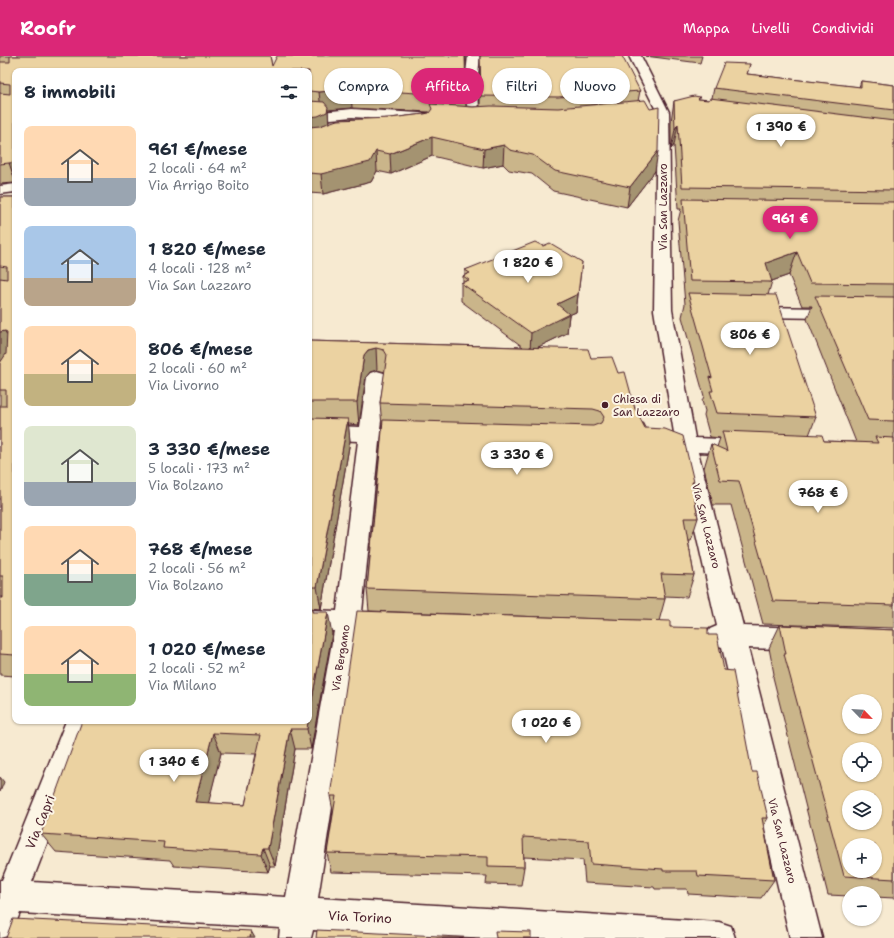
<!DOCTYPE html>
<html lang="it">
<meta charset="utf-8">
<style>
:root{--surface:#fff;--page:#f2f2f3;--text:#1f2937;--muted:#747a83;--accent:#db2777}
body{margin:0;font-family:"Shantell Sans",sans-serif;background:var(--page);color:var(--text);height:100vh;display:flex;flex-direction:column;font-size:15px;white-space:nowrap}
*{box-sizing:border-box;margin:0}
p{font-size:13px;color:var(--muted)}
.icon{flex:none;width:22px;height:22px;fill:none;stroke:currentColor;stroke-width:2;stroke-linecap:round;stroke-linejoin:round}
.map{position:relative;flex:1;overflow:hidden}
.details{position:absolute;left:12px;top:12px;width:300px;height:656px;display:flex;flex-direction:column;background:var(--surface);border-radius:8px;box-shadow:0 1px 3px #0004}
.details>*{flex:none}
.hud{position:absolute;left:324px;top:12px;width:380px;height:36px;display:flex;gap:8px}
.needle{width:26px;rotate:115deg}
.controls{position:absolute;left:842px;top:638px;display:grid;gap:8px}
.controls a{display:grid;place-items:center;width:40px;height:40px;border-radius:50%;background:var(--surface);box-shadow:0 1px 3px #0004;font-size:20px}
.price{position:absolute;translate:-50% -34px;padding:0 9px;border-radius:14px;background:#fff;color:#222;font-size:13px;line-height:26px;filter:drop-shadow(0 1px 2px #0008)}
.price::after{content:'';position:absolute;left:50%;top:24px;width:12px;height:9px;margin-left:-6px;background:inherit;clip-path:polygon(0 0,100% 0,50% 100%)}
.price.selected{background:var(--accent);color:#fff}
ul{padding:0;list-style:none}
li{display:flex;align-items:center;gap:12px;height:100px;padding:0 12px}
li span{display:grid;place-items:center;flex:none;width:112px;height:80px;border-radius:8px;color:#555}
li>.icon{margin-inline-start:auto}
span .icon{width:48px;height:48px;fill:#fffc;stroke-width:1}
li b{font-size:17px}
h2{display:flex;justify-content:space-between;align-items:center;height:48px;padding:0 12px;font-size:17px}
.chip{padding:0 14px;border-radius:18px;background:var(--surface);box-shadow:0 1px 3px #0004;font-size:14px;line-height:36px}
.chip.selected{background:var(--accent);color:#fff}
header{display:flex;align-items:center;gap:24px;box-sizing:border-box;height:56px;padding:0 20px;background:var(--accent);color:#fff}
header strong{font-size:19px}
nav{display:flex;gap:22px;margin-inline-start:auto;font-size:14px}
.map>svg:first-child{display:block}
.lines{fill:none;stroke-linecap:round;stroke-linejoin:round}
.minor-casing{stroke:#4a1f2b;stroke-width:3}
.minor{fill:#fcf5e5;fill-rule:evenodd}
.wall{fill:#cab58a;stroke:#4a1f2b;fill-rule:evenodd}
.shaded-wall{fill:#a49371;stroke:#4a1f2b}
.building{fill:#ebd2a1;stroke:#4a1f2b;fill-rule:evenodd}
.poi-dot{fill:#4a1f2b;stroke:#fcf5e5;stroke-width:1.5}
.labels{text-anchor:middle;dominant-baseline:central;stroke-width:4;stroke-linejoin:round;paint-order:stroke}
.street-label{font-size:11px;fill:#4a1f2b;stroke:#fcf5e5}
.poi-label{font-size:11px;fill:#4a1f2b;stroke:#fcf5e5;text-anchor:start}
.near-street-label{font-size:13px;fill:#4a1f2b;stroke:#fcf5e5}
</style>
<header>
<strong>Roofr</strong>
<nav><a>Mappa</a><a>Livelli</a><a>Condividi</a></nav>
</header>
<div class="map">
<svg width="894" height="882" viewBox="0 0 894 882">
<rect width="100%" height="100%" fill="#f7ead1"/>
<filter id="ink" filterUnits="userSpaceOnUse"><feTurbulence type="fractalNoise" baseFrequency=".025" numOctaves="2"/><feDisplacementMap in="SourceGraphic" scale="8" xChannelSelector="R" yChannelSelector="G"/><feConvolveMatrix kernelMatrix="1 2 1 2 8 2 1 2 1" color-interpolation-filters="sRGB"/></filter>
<g filter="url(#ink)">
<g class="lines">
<defs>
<g id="minor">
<polygon points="468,0 480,0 478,18 479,64 478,67 468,67 467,64 466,18"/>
<polygon points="629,0 641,0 669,56 672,254 695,382 747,384 754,386 757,391 754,396 747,398 698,396 743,570 805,572 814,576 818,583 814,590 805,594 748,592 822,882 790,882 722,591 710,587 706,580 710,573 717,570 676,389 654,254 657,56"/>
<polygon points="352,53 435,58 440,59 441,62 440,65 435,66 352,61 321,64 309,63 309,55 321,56"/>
<polygon points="15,128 15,136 0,138 0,130"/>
<polygon points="751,251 894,253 894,263 751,261 745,260 742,256 745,252"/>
<polygon points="377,315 384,317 387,321 380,372 389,374 392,379 389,384 379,386 362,556 385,557 394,560 398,567 394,574 385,577 359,576 318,842 719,866 731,870 735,882 442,882 313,874 311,882 279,882 280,872 20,857 11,879 0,882 0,824 2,824 66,665 94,665 32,826 286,841 334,575 309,574 309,554 337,555 358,385 309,383 309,369 360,371 367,321 370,317"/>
</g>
</defs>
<!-- minor casing -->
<use href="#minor" class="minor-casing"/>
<!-- minor -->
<use href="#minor" class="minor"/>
</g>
<!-- wall -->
<g class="wall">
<path d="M0 0H270L272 10 465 13 466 50 473 51 480 50V0L640 35 638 45 655 115 627 151 553 135 532 118 509 114 503 108 483 112 432 100 391 118 377 115 371 126 323 138 309 137V15H15V127L0 128ZM352 52 429 56 424 58 390 62 329 67 328 54Z"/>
<polygon points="645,0 702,0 700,7"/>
<path d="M750 8 747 18 859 31 861 25 894 29V572L763 568 731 449H713L704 412 711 388 717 391 720 382 710 381 704 359 705 355 702 345 704 340 682 261 685 248 678 165 681 153H678L674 89 671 93V66L674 45 699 43 709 44 712 42 714 32ZM789 219 802 250H812L807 263 856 386 824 385 809 379 816 361 768 239 772 225Z"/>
<polygon points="0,141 15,141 15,620 0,619 0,542 3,542 3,541 0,541"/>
<polygon points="543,190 582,206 576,256 569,259 567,277 538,291 591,302 618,317 645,372 694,426 693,431 698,462 691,484 688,484 694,519 687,541 665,540 665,543 659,565 369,555 367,533 382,370 380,347 385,316 377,314 370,316 366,321 359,369 348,368 350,385 321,553 309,552 309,285 523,291 461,245 461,227 463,226 463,220 465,219 465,214"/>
<path d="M313 554V556L332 578 311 693H295L275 810H270L268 816 174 810 170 804 56 796 41 778ZM221 697 256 698 245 749 208 747Z"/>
<polygon points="780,569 894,574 894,842 875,841 875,837 849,837 849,840 828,839 773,621 774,618 769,592"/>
<polygon points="670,571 708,579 724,614 752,716 768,762 764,769 774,824 761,842 688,838 687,833 655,833 654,831 585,827 583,804 524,801 524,811 521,829 486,828 487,820 331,816 327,797 333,755 330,740"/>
</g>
<!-- shaded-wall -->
<g class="shaded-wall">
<polygon points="465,0 466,0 464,18"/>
<polygon points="351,33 352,52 328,54 329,70 309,80 309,61 321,54 319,36"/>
<polygon points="678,68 674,89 671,93 675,73"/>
<polygon points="432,81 432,100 391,118 390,98"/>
<polygon points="504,89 503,108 483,112 484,93"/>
<polygon points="376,95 377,115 371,126 323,138 321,118"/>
<polygon points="658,95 655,115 627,151 630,131"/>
<polygon points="15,106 15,124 9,107"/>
<polygon points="797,196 789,219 769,226 766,207"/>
<polygon points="578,238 576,256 569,259 567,277 530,295 531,277 557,248"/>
<polygon points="5,275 15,297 0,310 0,276"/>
<polygon points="376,292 377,314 370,316 366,321 359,369 357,346 364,299 368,294"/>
<polygon points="348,363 350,385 321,553 317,531"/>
<polygon points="328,556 332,578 311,693 307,673 308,665 309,665 309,660"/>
<polygon points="290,673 295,693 275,810 268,792"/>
<polygon points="213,677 221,697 204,765 195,746"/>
<polygon points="0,721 4,726 0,736"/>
<polygon points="263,792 270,810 268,816 261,798"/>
<polygon points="251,875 255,882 250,882"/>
</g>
<!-- building -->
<g class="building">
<polygon points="10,0 270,0 272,10 277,0 465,0 466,40 351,33 319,36 309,35 309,15 15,15 15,106 9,107 0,108 0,37 10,38 10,28 0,27 0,6 10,6"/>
<polygon points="480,0 622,0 640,35 558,41 481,40"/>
<polygon points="724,7 750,8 747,18 861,31 861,25 894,29 894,54 714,32"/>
<polygon points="694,40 700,41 698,43 709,44 710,42 894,65 894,134 682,131 678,68 675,73 674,45"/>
<polygon points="645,44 650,53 659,51 658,95 630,131 555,115 533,99 510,94 504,89 484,93 432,81 390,98 376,95 370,106 321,118 309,117 309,71 320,70 337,64 390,62 424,58 429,57 432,53 430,48 473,51 491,50 558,52"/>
<polygon points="309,45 324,46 328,51 327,56 318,60 309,61"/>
<polygon points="0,141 15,141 15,599 0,598 0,542 3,542 3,520 0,520 0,350 6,350 6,334 0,334 0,307 6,298 7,276 5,275 0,276 0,222 7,223 7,211 0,210"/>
<polygon points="683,143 894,146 894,228 810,227 797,196 766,207 772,226 690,225"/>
<polygon points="535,186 543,190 550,187 582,206 578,238 557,248 569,258 531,277 461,227 469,224 463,220 470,217 465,214"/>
<polygon points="688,237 776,239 816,361 717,357 710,335 713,335 709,321 712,322"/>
<polygon points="815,240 894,241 894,365 868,364"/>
<polygon points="309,285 588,293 591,302 612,301 618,317 625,316 635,353 645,372 665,373 683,380 694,426 692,426 698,462 684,462 694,519 661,518 665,543 367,533 383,364 593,370 601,367 604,361 600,355 593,353 380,347 387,299 384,294 376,292 368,294 364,299 357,346 309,346"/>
<polygon points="309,362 348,363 317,531 309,531"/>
<polygon points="722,375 822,379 824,385 878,387 875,381 894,382 894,549 773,545 739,425 720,424 711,388 727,395"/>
<polygon points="309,554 313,554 312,556 328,556 309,660"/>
<polygon points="357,555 670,565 670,571 708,572 708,579 717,579 724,614 733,615 752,716 757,716 768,762 762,762 774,824 698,820 697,815 663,815 663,813 591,808 589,785 523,781 524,811 488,810 488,801 327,797 336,740 330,740"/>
<path d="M780 569 894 574V823L844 820 784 598H786ZM849 645H875V671H849ZM849 693H875V719H849ZM849 741H875V767H849ZM849 789H875V815H849Z"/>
<path d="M82 665H308L307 673H290L268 792H263L261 798 163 792 164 786 41 778ZM213 677 261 679 245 749 195 746Z"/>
<polygon points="13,863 251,875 250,882 6,882"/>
<polygon points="317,874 480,882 316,882"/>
<polygon points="495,875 531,876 531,882 496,882"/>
</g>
</g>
<!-- markers -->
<circle class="poi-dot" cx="605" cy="349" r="4"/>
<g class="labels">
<!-- street labels -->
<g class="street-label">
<text transform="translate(663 151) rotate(-90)">Via San Lazzaro</text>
<text transform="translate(706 470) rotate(76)">Via San Lazzaro</text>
<text transform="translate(341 602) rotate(-81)">Via Bergamo</text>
<text transform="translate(782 785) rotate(76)">Via San Lazzaro</text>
</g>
<!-- poi labels -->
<g class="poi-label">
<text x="613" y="343">Chiesa di<tspan x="613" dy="13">San Lazzaro</tspan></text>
</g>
<!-- near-street labels -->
<g class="near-street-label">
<text transform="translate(40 766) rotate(-68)">Via Capri</text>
<text transform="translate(360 861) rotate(3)">Via Torino</text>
</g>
</g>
</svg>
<div class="controls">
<a><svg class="needle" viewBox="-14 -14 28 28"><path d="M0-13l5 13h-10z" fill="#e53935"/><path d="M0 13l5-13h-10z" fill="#747a83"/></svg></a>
<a><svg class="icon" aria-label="locate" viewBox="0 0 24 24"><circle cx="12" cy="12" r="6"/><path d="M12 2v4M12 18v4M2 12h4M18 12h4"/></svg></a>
<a><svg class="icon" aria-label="layers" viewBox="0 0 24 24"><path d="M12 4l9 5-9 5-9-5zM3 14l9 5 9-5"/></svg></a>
<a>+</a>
<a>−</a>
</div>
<b class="price" style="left:781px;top:92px">1 390 €</b>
<b class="price selected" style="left:790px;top:184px">961 €</b>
<b class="price" style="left:528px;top:228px">1 820 €</b>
<b class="price" style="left:750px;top:300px">806 €</b>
<b class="price" style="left:517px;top:420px">3 330 €</b>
<b class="price" style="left:818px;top:458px">768 €</b>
<b class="price" style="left:546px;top:688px">1 020 €</b>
<b class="price" style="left:174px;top:727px">1 340 €</b>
<div class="hud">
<a class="chip">Compra</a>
<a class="chip selected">Affitta</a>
<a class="chip">Filtri</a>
<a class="chip">Nuovo</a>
</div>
<section class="details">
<h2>8 immobili<svg class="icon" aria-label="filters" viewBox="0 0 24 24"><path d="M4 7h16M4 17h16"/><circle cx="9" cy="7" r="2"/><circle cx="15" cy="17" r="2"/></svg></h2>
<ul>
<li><span style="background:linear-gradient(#ffd9b3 65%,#9aa5b1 0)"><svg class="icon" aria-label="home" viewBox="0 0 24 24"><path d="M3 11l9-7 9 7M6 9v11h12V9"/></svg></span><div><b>961 €/mese</b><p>2 locali · 64 m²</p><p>Via Arrigo Boito</p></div></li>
<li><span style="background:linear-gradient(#a9c7e8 65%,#b9a48a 0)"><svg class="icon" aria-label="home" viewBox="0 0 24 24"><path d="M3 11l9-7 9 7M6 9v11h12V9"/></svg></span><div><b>1 820 €/mese</b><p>4 locali · 128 m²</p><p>Via San Lazzaro</p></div></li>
<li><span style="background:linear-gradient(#ffd9b3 60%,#c2b280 0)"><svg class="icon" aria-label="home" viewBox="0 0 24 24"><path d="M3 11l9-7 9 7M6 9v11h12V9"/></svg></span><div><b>806 €/mese</b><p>2 locali · 60 m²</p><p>Via Livorno</p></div></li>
<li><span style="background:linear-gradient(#dfe7d0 70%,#9aa5b1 0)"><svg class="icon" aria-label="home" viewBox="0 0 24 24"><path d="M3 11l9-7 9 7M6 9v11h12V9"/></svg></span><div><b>3 330 €/mese</b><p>5 locali · 173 m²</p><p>Via Bolzano</p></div></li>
<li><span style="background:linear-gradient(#ffd9b3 60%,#7fa58c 0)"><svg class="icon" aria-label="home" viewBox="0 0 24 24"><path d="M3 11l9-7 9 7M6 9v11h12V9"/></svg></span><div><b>768 €/mese</b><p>2 locali · 56 m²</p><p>Via Bolzano</p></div></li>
<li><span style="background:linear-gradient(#ffd9b3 60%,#8fb573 0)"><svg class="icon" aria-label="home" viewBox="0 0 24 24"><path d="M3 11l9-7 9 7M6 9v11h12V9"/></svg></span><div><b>1 020 €/mese</b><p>2 locali · 52 m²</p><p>Via Milano</p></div></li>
</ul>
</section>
</div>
